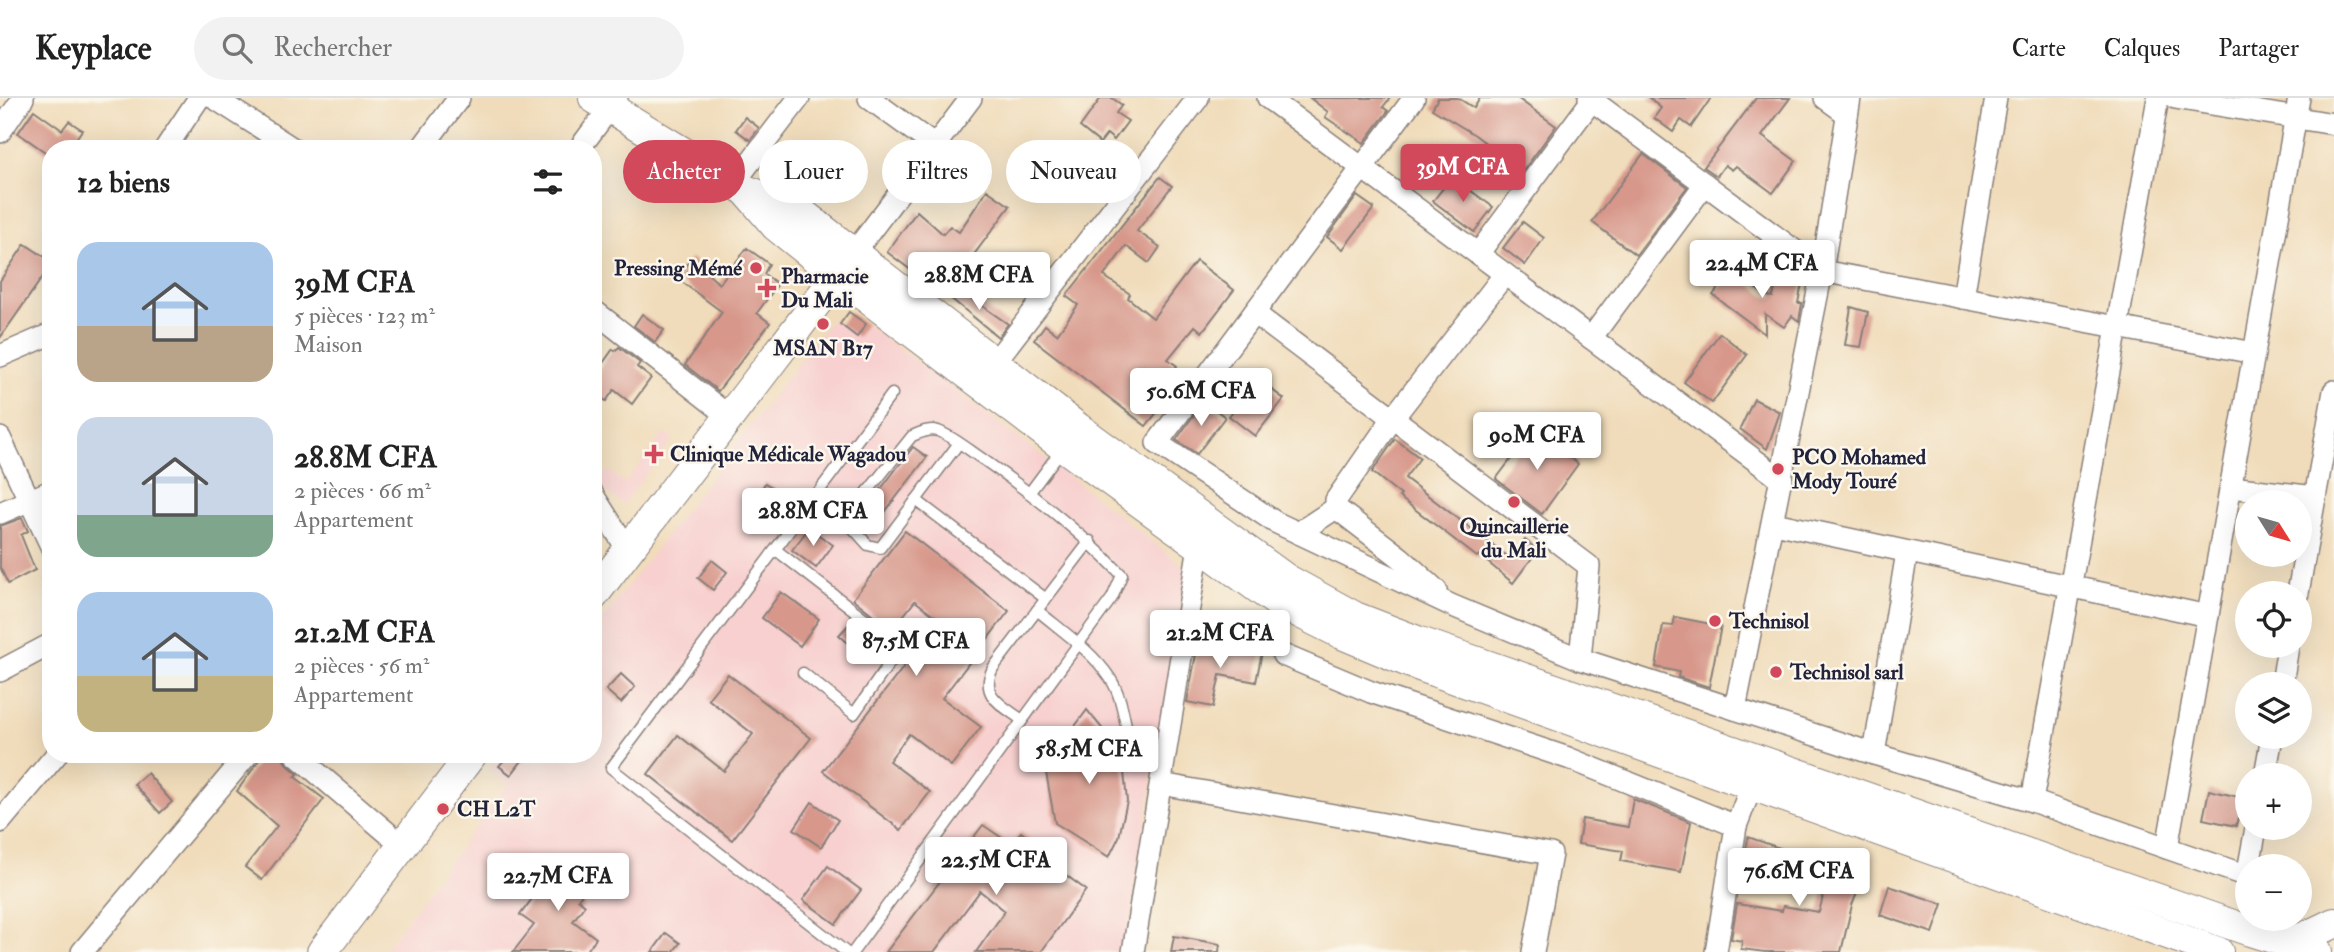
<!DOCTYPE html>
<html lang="fr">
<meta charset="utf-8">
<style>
:root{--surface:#fff;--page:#f2f2f2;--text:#222;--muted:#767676;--line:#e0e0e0;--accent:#d1495b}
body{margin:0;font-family:"IM FELL Double Pica",serif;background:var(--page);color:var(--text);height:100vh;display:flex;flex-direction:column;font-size:26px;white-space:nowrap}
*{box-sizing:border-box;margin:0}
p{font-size:23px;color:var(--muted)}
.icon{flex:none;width:38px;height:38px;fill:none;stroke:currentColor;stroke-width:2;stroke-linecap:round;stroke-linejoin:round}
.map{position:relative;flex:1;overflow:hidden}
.details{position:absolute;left:42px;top:42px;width:560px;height:623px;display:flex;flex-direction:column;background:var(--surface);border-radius:28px;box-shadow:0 7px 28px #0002}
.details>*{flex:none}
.banner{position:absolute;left:623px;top:42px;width:665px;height:63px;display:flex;gap:14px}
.needle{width:46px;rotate:127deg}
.tools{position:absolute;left:2235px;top:392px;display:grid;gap:14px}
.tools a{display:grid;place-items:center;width:77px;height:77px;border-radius:50%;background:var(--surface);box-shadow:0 7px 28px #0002;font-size:35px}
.price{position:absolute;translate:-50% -60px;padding:0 16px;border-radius:7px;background:#fff;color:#222;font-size:23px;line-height:46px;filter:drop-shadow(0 2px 4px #0008)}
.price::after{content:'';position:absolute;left:50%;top:42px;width:21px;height:16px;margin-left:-10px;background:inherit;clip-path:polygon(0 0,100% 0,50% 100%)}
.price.current{background:var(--accent);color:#fff}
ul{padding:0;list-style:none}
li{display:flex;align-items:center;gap:21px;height:175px;padding:0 35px}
li span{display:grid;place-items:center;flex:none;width:196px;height:140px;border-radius:21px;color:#555}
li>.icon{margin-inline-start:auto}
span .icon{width:84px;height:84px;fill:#fffc;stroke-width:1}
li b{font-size:30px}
h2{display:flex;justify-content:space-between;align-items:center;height:84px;padding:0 35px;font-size:30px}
.pill{padding:0 24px;border-radius:32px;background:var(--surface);box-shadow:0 7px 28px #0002;font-size:24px;line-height:63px}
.pill.current{background:var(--accent);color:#fff}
header{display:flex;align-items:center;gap:42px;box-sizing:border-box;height:98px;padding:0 35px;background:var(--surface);border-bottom:2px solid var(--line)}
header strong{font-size:33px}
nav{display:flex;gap:38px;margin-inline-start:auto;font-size:24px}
.search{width:490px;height:63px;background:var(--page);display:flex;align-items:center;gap:18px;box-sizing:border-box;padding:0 24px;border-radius:38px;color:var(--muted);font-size:26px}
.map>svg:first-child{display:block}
.built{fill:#f7d0cf}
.building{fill:#d7978a}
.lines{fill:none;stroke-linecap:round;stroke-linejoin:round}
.lane-casing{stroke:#897f7a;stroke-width:13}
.street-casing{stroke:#897f7a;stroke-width:24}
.secondary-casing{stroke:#897f7a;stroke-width:32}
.lane{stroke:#fff;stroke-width:10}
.street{stroke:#fff;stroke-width:21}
.secondary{stroke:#fff;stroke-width:30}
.poi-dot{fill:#d1495b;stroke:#fbf7ec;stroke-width:2.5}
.labels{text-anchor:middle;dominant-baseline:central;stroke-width:5;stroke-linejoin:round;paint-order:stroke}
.poi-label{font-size:21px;font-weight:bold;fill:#22223b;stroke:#fbf7ec;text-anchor:start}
</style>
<header>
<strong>Keyplace</strong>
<div class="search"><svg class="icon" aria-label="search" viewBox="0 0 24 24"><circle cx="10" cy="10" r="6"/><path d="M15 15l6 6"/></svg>Rechercher</div>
<nav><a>Carte</a><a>Calques</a><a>Partager</a></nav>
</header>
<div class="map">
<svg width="2334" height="854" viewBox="0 0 2334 854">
<rect width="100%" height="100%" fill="#fbf7ec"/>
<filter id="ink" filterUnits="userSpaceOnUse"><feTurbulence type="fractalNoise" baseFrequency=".0143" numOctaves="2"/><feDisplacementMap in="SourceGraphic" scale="14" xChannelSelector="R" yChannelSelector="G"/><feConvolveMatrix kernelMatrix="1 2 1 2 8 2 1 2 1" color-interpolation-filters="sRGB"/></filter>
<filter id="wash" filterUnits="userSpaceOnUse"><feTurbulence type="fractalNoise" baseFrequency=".00686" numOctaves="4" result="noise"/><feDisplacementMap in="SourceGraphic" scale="28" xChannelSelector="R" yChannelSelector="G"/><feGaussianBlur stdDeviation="1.57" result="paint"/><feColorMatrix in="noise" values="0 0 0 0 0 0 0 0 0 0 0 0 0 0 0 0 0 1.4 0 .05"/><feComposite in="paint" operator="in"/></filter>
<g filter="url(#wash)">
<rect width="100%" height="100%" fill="#f0dcba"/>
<!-- built -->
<g class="built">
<polygon points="832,221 857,239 866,226 1051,364 1187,471 1125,854 383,854 507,686 488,671 499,656 593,656 593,533"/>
<polygon points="664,335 673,341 623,406 596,386 607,372 625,385"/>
</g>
<g id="blocks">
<!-- building -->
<g class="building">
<polygon points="1101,0 1112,0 1122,7 1116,15 1128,23 1114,42 1107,36 1100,45 1080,29"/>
<polygon points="1310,0 1390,0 1383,9 1388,13 1364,45 1325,19 1328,14"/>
<polygon points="1438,0 1458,0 1474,10 1480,0 1517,0 1556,28 1523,73 1475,37 1432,11"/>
<polygon points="1649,0 1711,0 1691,29 1681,22 1673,34 1654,20 1661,10"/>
<polygon points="1756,0 1790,0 1762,38 1796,63 1773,95 1736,68 1732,72 1725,67 1717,78 1704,69"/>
<polygon points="34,12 62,32 69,23 82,32 69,51 51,51 51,58 18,35"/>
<polygon points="745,19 759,30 750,42 736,32"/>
<polygon points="1643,56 1687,89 1636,157 1592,124"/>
<polygon points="1160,79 1172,88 1137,133 1160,149 1149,165 1126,148 1104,178 1130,196 1128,200 1153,220 1196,163 1234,192 1202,234 1195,228 1168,261 1177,268 1148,306 1158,313 1146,328 1034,242 1045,227 1057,236 1078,207 1066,198"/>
<polygon points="1452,79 1493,109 1474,134 1433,103"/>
<polygon points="987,92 1010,108 944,197 887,154 917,113 943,136 950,128 959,134"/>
<polygon points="1357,98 1374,110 1343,151 1327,139"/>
<polygon points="1523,124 1544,140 1525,167 1503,150"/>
<polygon points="25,146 51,163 51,167 0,240 0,183"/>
<polygon points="747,150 769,166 764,176 778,186 757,215 770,225 718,293 685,267 722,214 678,181 691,160 719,186"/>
<polygon points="1732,173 1766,198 1773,199 1778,175 1803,180 1798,205 1802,205 1799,223 1792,218 1784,229 1765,216 1765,236 1713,197"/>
<polygon points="955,189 1008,226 998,239 948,198"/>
<polygon points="1851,209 1868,214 1861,249 1845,247"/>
<polygon points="849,214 866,226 857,239 840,226"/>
<polygon points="642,216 664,232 655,244 634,228"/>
<polygon points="1720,235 1747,257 1712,305 1684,284"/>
<polygon points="619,249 640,265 637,269 651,280 632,306 614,292 606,303 593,293 593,279 613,251 615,253"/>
<polygon points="1258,281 1284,301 1255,338 1229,318"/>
<polygon points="1754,301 1780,314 1767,351 1740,331"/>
<polygon points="1204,303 1225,319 1197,356 1176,342"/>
<polygon points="1533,332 1578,366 1542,416 1496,381"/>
<polygon points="1395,341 1420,360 1405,380 1511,461 1525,442 1538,452 1513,485 1479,457 1477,459 1399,399 1401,397 1372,374"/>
<polygon points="913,349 927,359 875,427 861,417"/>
<polygon points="765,385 782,395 765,423 749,414"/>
<polygon points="22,420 28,433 21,437 35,472 8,486 0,469 0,428"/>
<polygon points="809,430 833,447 816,470 792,452"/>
<polygon points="905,433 1009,513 942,600 981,629 951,668 909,636 889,663 930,694 901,732 823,673 940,522 915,503 892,532 853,501"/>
<polygon points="712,462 727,474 713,492 698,480"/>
<polygon points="781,494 819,521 800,548 762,520"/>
<polygon points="1675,519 1721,528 1709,589 1678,579 1679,574 1656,569 1663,527 1673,528"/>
<polygon points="853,522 871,535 857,553 839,537"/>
<polygon points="1208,543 1262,554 1256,584 1220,577 1213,609 1187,604 1197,551"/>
<polygon points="621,576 635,589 621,605 606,592"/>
<polygon points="728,576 811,640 732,742 648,676 678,637 724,673 753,636 708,601"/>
<polygon points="1087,612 1110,640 1123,665 1127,703 1119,739 1109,759 1055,725 1045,669"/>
<polygon points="261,656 280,656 286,665 298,676 295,679 324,701 262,782 245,769 277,728 237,693 258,664"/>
<polygon points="509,656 527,656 511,677 499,668"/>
<polygon points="147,675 172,704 160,715 134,686"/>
<polygon points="2209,692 2243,700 2236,728 2203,721"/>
<polygon points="1633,701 1691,724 1681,774 1621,763 1623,753 1578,746 1582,721 1628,729"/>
<polygon points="812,704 838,722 821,749 794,731"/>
<polygon points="983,727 1011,746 1021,734 1054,761 1051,766 1086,792 1041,854 976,854 1005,813 980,793 934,854 886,854"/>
<polygon points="1748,739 1811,761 1814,752 1833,758 1830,767 1864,777 1852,807 1841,854 1765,854 1741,851 1742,843 1731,841 1737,806 1782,813 1783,808 1819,814 1827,783 1745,757"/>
<polygon points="564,758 593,781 578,801 585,807 573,823 596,840 586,854 513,854 534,827 520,817"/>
<polygon points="828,768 861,792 836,826 803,802"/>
<polygon points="1889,788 1943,806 1933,835 1880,817"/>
<polygon points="666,835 680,845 673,854 652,854"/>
<polygon points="1174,838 1220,846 1219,854 1171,854"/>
</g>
</g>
</g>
<g filter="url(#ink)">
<use href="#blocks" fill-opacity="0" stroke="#897f7a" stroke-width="2"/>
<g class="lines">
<defs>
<g id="lane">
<polyline points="1030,394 1062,351"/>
<polyline points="916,402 1046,501"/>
<path d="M804 414C821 418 835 421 852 413L912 338C920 335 929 330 938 333 954 339 970 353 984 362 1034 397 1080 433 1122 477L1112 500 853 854"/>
<polyline points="842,418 868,447 880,450 959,345"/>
<polyline points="776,452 886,537 894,546 893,560 854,616 803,575"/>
<path d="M1037 512C1062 533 1092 553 1110 580 1121 596 1124 619 1128 637"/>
<path d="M1022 622C1002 607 979 598 993 570L1090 443"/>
<polyline points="846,854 611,670 892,296"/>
</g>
<g id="street">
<polyline points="214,0 294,51"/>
<polyline points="869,0 935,48"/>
<polyline points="1268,0 1782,382"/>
<polyline points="1414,0 1157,345 1275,424 1453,508 1580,561 1874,656 2032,703 2247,778"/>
<polyline points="1589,0 1822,173 2254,255"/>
<polyline points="1825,0 1847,16"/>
<polyline points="2175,0 2334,26"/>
<polyline points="0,34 23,0"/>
<polyline points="165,51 199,0"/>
<polyline points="421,51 459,0"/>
<polyline points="579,51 617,0"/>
<polyline points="734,85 799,0"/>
<polyline points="853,156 971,0"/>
<polyline points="1478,156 1592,2"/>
<polyline points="1963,200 1996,0"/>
<polyline points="593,212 730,319"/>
<polyline points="1254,215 1589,468 1580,561"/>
<polyline points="1591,240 1705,86"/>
<polyline points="0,258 51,236"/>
<polyline points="994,265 1198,0"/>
<polyline points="0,340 51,448"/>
<polyline points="2231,389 2315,399"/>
<polyline points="593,397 628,452"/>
<polyline points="0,415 51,393"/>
<polyline points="1774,425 2208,518"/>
<polyline points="1298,435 1336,410"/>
<polyline points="1436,492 1401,460 1336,410 1336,402 1393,320 1505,176"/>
<polyline points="2298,495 2334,293"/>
<polyline points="1283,557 1371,594 1568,660 1736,728"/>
<polyline points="0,573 51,546"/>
<polyline points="2282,586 2288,548"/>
<polyline points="1735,611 1822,173 1850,0"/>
<polyline points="295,656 403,748"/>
<polyline points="1874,656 1907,454"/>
<polyline points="2265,677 2272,639"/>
<polyline points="1161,686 1551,756 1533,854"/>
<polyline points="2032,703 2158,0"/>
<polyline points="0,724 57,656"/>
<polyline points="2167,750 2299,0"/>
<polyline points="2249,768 2256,730"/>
<polyline points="82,854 248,656"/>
<polyline points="1133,854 1199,448"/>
<polyline points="1716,854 1736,728 1752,687"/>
</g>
<g id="secondary">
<polyline points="594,0 745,92 794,109 1078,330 1286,481 1355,519 1417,543 2250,833 2317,854"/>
<polyline points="747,94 776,128 837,177 1064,349 1276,503 1342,536 1411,565 2218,854"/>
<polyline points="593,498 849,162"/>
<polyline points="2285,845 2307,838 2334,825"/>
<polyline points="322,854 472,656"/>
</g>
</defs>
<!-- lane casing -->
<use href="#lane" class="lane-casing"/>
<!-- street casing -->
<use href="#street" class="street-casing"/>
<!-- secondary casing -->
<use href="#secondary" class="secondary-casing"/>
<!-- lane -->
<use href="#lane" class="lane"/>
<!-- street -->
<use href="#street" class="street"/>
<!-- secondary -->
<use href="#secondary" class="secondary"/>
</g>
</g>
<!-- markers -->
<g class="poi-dot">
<circle cx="756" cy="170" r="7"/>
<path d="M763.5 179.5h7v7h7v7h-7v7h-7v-7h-7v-7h7z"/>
<circle cx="823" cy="226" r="7"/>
<path d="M650.5 345.5h7v7h7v7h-7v7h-7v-7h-7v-7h7z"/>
<circle cx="1778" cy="371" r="7"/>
<circle cx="1514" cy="404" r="7"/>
<circle cx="1715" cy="523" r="7"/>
<circle cx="1776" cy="574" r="7"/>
<circle cx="443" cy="711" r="7"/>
</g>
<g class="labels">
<!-- poi labels -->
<g class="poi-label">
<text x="742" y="170" text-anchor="end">Pressing Mémé</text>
<text x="781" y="178">Pharmacie<tspan x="781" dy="24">Du Mali</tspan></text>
<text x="823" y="250" text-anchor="middle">MSAN B17</text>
<text x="670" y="356">Clinique Médicale Wagadou</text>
<text x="1792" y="359">PCO Mohamed<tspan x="1792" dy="24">Mody Touré</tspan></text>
<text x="1514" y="428" text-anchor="middle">Quincaillerie<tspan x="1514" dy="24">du Mali</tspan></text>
<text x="1729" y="523">Technisol</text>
<text x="1790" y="574">Technisol sarl</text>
<text x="457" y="711">CH L2T</text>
</g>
</g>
</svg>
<div class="tools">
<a><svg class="needle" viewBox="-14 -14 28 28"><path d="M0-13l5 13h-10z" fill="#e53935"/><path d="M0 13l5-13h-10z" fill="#767676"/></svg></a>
<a><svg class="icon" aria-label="locate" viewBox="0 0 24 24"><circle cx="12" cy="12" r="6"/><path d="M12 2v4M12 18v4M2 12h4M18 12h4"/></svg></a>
<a><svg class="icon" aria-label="layers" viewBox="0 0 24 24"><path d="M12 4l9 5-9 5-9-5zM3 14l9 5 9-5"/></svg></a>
<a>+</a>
<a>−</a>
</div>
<b class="price current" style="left:1463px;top:106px">39M CFA</b>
<b class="price" style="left:1762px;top:202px">22.4M CFA</b>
<b class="price" style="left:979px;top:214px">28.8M CFA</b>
<b class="price" style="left:1201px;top:330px">50.6M CFA</b>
<b class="price" style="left:1537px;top:374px">90M CFA</b>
<b class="price" style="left:813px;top:450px">28.8M CFA</b>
<b class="price" style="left:1220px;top:572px">21.2M CFA</b>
<b class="price" style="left:916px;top:580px">87.5M CFA</b>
<b class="price" style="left:1089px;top:688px">58.5M CFA</b>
<b class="price" style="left:996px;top:799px">22.5M CFA</b>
<b class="price" style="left:1799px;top:810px">76.6M CFA</b>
<b class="price" style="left:558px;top:815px">22.7M CFA</b>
<div class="banner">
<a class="pill current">Acheter</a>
<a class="pill">Louer</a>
<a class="pill">Filtres</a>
<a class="pill">Nouveau</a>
</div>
<section class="details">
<h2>12 biens<svg class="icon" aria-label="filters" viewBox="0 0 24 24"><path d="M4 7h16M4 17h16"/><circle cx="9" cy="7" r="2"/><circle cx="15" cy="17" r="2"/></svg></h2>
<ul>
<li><span style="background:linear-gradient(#a9c7e8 60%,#b9a48a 0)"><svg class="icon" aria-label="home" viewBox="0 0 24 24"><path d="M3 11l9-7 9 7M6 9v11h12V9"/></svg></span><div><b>39M CFA</b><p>5 pièces · 123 m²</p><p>Maison</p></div></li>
<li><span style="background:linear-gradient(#c9d6e8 70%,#7fa58c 0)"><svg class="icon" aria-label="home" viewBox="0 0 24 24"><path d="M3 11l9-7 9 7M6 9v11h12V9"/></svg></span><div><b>28.8M CFA</b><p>2 pièces · 66 m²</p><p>Appartement</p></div></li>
<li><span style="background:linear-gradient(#a9c7e8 60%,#c2b280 0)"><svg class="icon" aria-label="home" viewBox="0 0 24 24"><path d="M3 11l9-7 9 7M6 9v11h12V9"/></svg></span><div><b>21.2M CFA</b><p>2 pièces · 56 m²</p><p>Appartement</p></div></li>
</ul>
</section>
</div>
